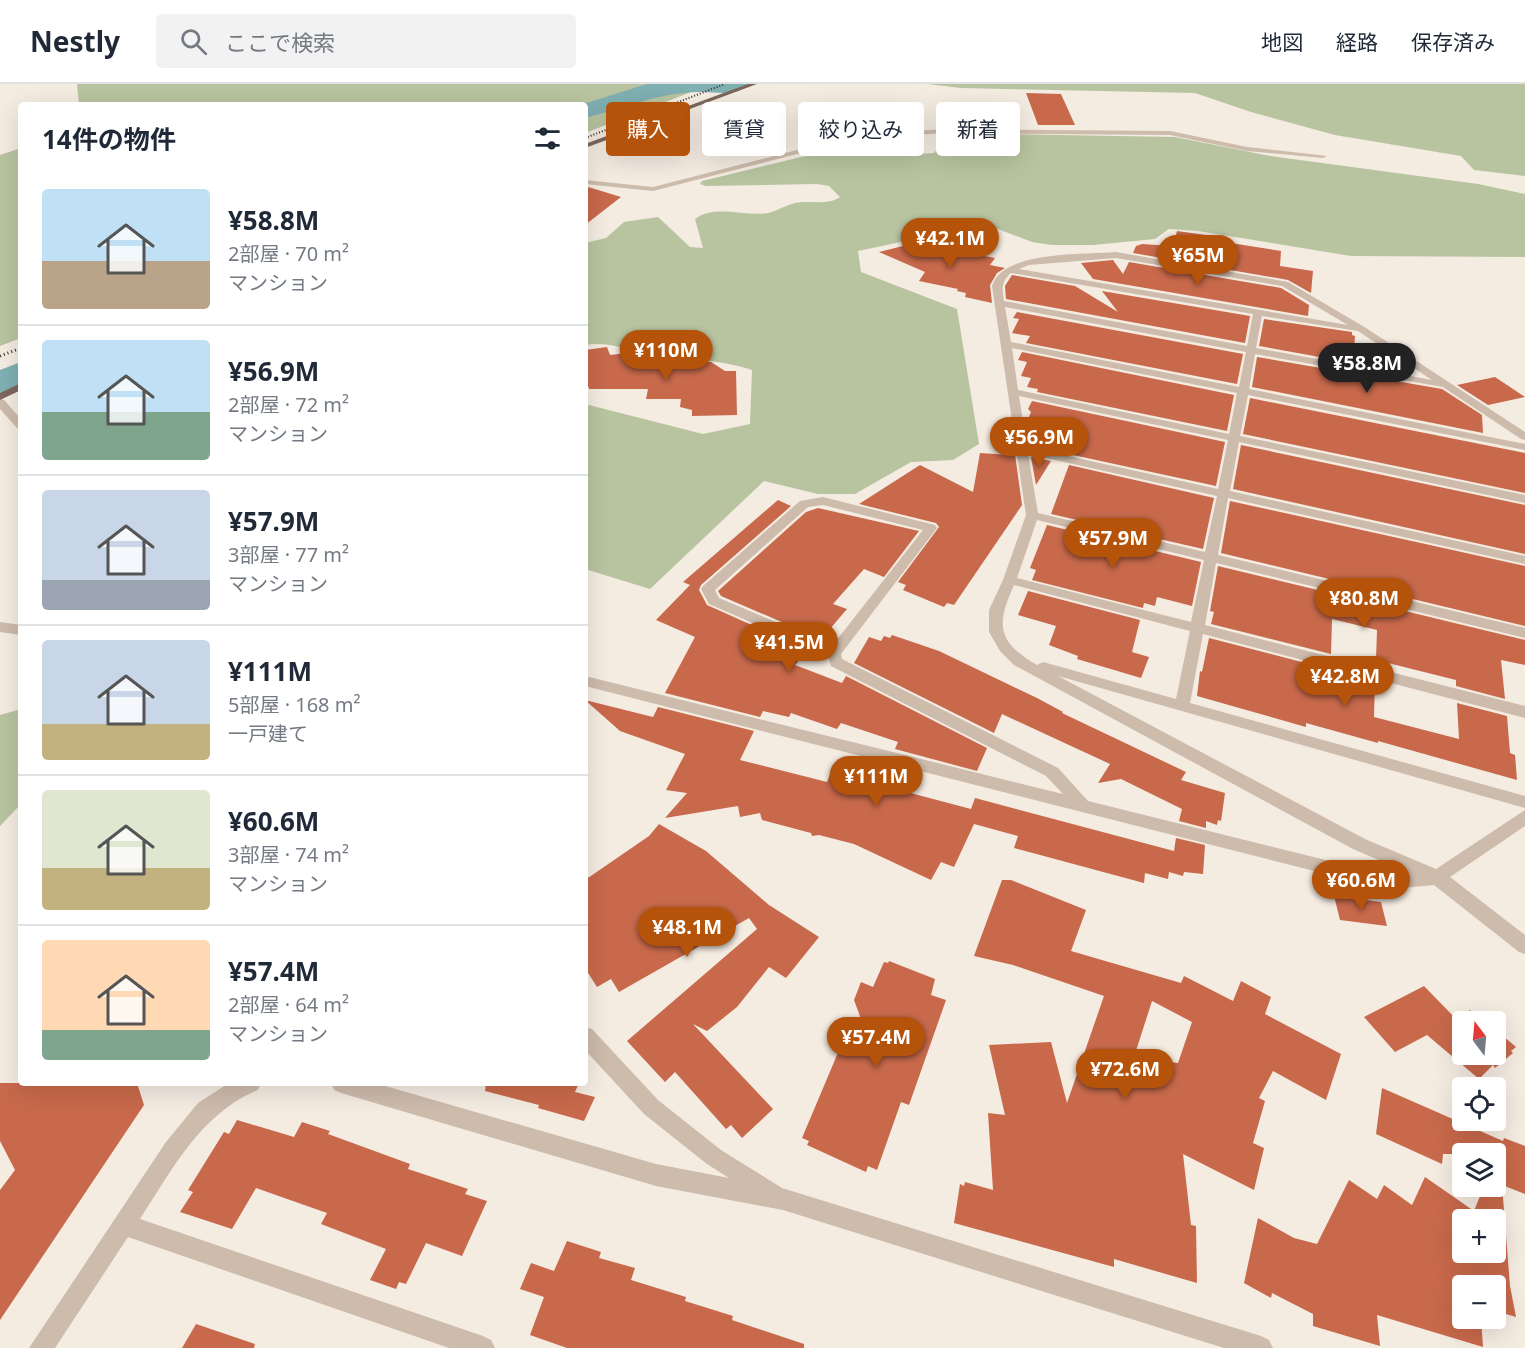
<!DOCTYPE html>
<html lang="ja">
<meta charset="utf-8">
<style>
:root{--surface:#fff;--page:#f2f2f3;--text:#1f2937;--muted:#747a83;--line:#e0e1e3;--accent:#b45309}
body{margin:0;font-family:"Noto Sans","Noto Sans JP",sans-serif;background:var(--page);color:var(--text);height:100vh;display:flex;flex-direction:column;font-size:22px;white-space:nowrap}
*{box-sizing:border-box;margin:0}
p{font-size:20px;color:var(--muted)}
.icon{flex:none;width:33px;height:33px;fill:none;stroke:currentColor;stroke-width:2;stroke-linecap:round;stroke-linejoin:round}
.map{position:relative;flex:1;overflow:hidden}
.drawer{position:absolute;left:18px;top:18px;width:570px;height:984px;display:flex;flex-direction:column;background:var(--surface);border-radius:6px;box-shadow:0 6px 24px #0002}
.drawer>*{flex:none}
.guide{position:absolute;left:606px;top:18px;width:570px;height:54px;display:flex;gap:12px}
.needle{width:39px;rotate:344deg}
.fabs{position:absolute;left:1452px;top:927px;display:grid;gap:12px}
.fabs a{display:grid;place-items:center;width:54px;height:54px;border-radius:6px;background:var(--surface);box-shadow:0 6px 24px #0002;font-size:30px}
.price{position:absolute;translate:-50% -51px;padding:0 14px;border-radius:21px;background:var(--accent);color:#fff;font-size:20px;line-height:39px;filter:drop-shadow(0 2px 3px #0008)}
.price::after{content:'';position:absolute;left:50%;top:36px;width:18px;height:14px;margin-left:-9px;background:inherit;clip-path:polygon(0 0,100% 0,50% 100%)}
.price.selected{background:#222;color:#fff}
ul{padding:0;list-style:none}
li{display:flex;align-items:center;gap:18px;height:150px;padding:0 24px}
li+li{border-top:2px solid var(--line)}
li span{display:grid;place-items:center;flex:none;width:168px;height:120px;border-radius:6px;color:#555}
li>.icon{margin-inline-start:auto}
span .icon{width:72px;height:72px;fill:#fffc;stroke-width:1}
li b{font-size:26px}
h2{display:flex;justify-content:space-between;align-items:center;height:72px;padding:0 24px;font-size:26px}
.pill{padding:0 21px;border-radius:6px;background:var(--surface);box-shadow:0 6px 24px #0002;font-size:21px;line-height:54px}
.pill.selected{background:var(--accent);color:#fff}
header{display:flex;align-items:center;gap:36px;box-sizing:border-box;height:84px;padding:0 30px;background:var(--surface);border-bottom:2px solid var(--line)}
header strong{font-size:28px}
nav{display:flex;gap:33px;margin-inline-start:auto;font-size:21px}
.search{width:420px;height:54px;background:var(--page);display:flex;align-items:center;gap:15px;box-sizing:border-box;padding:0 21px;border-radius:6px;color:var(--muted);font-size:22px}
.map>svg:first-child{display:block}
.green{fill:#b8c4a0}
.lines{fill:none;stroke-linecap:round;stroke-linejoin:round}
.river{fill:#7fb0b2;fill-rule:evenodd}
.building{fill:#c8694b;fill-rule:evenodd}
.minor{fill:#cdbbac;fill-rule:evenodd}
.major{fill:#7d675c;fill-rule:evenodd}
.rail-far1{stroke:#3b302b;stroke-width:2;stroke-dasharray:1 2;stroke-linecap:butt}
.rail{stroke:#3b302b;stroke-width:3;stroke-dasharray:1 3;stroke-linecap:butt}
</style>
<header>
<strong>Nestly</strong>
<div class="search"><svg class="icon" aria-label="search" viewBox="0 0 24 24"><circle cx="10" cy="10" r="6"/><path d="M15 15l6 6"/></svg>ここで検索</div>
<nav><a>地図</a><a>経路</a><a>保存済み</a></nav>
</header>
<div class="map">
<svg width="1525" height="1264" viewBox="0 0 1525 1264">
<rect width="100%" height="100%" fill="#f4ebe1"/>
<!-- green -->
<g class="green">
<polygon points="77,0 712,0 585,49 585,21 79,21"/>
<polygon points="927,0 1525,0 1525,92 1474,86 1461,72 1335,51 1251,28 1195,9 961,4"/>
<path d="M950 49 1175 53 1270 72 1478 100 1525 110V173L1351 172 1198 147 1169 145 1155 155 1093 161H1052L1032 158 985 140 858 167 861 188 957 225 979 360 953 376 911 378 855 410H818L764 397 650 505 585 485V320L703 350 750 340 752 286C718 275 684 275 650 270 628 266 607 257 585 261V159L606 154 624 138 658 133 690 163 703 164 695 135C715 120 745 133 768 129 777 127 786 121 795 119 810 116 827 122 840 113L829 102 817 100 706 102 700 100 702 97 854 60 900 56 905 65 918 70 934 69Z"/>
<polygon points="21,64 21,254 0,262 0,71"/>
<polygon points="21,625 21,720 0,742 0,631"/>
</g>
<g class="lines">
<!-- river -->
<g class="river">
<path d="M647 0H748C738 14 714 7 699 8 657 9 625 24 585 34V21H580Z"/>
<polygon points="21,278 21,303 0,311 0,286"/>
</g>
</g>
<!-- building -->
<g class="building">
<polygon points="1026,9 1061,10 1075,41 1038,41"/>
<polygon points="585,102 621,113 585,141"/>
<polygon points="1177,147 1206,151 1205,155 1281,167 1280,182 1313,187 1311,209 1288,196 1133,169 1136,162 1142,160 1173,162"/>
<polygon points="915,159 995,174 990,181 1005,184 997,189 990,201 992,219 965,213 966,209 957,207 958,205 919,197 925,188 879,168"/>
<polygon points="1113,176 1123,190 1129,178 1281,204 1309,221 1308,232 1093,195 1081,179"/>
<polygon points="1012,191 1075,202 1118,228 1102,207 1250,232 1245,259 1006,215 1005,202"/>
<polygon points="1017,228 1243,270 1237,300 1026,259 1030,252 1012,249 1019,235 1013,234"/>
<polygon points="1264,235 1352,248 1352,251 1355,252 1354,266 1393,275 1393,278 1402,280 1402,288 1259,262"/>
<polygon points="607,263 610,271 627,269 629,275 711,278 725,287 736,287 737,331 692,332 692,326 680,323 681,315 646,315 648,305 589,305 585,291 585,266"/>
<polygon points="1022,268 1234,311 1227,347 1037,308 1038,305 1027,303 1031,294 1021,292 1027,278 1018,276"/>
<polygon points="1257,273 1442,305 1482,331 1483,349 1252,303"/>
<polygon points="1495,293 1525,313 1488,321 1457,301"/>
<polygon points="1250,314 1525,369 1525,409 1243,350"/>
<polygon points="1032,317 1225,358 1216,402 1073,371 1083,345 1076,341 1058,368 1029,361 1026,340 1031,328 1028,325"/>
<polygon points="1241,361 1525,421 1525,470 1233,405"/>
<polygon points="1014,363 1022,421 954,521 947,519 944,523 903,506 906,501 898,498 939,443 936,439 859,420 920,381 973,408 980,369 1010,371"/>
<polygon points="1031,373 1051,377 1036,401"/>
<polygon points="1069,381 1214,414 1203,465 1051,430"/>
<polygon points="778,416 791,422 701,501 699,506 707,521 808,566 795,581 842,599 846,592 987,664 977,687 895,665 898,658 841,639 837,645 791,629 789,633 763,627 760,633 665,609 695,553 656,536 690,501 683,498"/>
<polygon points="1230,417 1525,482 1525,542 1221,469"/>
<polygon points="818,424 919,447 884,493 864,485 833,520 847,525 829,546 826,545 819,554 721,512 718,507 806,428"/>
<polygon points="1047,441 1201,478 1192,522 1157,513 1155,522 1144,519 1143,524 1032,496 1036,486 1030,484"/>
<polygon points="1218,482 1525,556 1525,581 1501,576 1505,615 1456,602 1456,596 1376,576 1377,546 1332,535 1331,570 1211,540 1214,528 1210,527"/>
<polygon points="1028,507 1140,536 1132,568 1149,573 1141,594 1077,575 1078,572 1049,561 1056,542 1018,531"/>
<polygon points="892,551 939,567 1037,614 1063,628 1062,629 1186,688 1181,696 1225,709 1221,737 1218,736 1217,741 1206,737 1206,744 1179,737 1182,725 1121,695 1098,699 1110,680 1002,630 994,649 854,579 869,553 881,557 884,552 890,554"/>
<polygon points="1209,554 1375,597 1374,633 1459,655 1457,619 1507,632 1510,669 1515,671 1517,696 1378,657 1378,659 1306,639 1306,643 1197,612 1200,587 1202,588"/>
<polygon points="585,616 653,633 658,623 754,647 740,676 827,698 831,688 971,725 975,714 1174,767 1176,754 1205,761 1203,790 1184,788 1183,792 1169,788 1168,795 1145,789 1144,799 1014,764 1018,752 974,740 954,783 941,778 931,796 854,760 819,751 812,752 811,749 762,736 760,729 740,733 738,722 665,734 687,709 666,706 685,670 620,647"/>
<polygon points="659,740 706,767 769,821 819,853 786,894 769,883 737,923 707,947 693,940 773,1025 742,1054 731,1041 726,1045 675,988 665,998 627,957 757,845 749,834 619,908 611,895 597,903 585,884 585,796 649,752"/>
<path d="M1002 796H1011L1086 826 1071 867 1181 899 1184 892 1233 917 1241 897 1271 913 1265 930 1341 970 1326 1016 1273 987 1259 1014 1265 1017 1253 1059 1264 1064 1254 1106 1183 1070 1191 1141 1196 1142 1197 1199 1114 1175V1183L954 1139 960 1100 964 1102 965 1098 993 1106 988 1029 1005 1031 989 961 1051 958 1067 1019 1104 912 1013 881 974 872ZM1152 917 1192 938 1178 979 1134 973Z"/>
<polygon points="1334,812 1381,818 1387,842 1340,836"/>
<polygon points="889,877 935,895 931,911 946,916 909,1021 901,1018 877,1086 868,1082 866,1088 807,1061 809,1057 802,1054 845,952 871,962 854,916 861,898 873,903 884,878 888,879"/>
<polygon points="1424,902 1458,937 1470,926 1484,938 1462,938 1462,970 1496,970 1496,946 1516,963 1511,967 1513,969 1495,984 1493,981 1479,995 1427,951 1395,968 1364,933"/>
<polygon points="0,999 137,999 144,1021 0,1236 0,1106 15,1086 0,1057"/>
<polygon points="486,999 579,999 575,1008 595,1013 584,1037 538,1024 539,1021 485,1007"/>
<path d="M1382 1004 1503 1057 1504 1054 1525 1062V1110L1502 1101 1510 1202 1516 1233 1496 1227V1202H1462V1234H1481L1483 1263 1377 1231 1380 1262 1313 1242V1230L1272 1209 1271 1214 1244 1199 1258 1134 1294 1154 1317 1160 1349 1096 1377 1115 1384 1101 1412 1121 1425 1093 1474 1127 1484 1102H1496V1075L1498 1070H1443L1442 1080 1376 1050ZM1462 1136H1496V1168H1462Z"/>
<polygon points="237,1036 294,1053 302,1038 330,1047 328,1050 410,1080 408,1085 468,1105 465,1110 487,1117 462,1172 426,1159 406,1200 399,1198 396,1205 370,1196 386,1165 321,1140 327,1129 256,1104 232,1145 180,1128 193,1108 188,1106 224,1048 229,1050"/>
<polygon points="567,1157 601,1168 599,1174 635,1184 631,1196 686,1213 685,1217 733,1232 732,1236 804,1260 804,1264 567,1264 530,1251 544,1213 520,1205 531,1179 554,1187"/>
<polygon points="196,1240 255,1260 254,1264 182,1264"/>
</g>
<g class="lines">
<!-- minor -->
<g class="minor">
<polygon points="944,45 1170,47 1247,63 1327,72 1323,74 1247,67 1170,51 944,49 855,55 653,107 585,100 585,96 653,103 855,51"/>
<path d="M1116 168 1288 198 1366 244 1525 348V356L1521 355 1443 303 1255 270 1249 305 1525 360V366L1248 311 1240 352 1525 411V419L1239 358 1230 407 1525 472V480L1228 414 1218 471 1525 544V554L1216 479 1205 541 1525 622V634L1203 550 1190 619 1525 712V724L1058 592 1365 755 1436 785 1525 726V742L1450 793 1525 851V870L1519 868 1434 801 1401 804 1354 797 585 602V592L1063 710 1046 692 831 582 828 572 709 520 701 505 703 502 800 417 823 413 935 441 937 444 841 570 842 575 1058 684 1088 717 1354 783 1409 789 1353 765 1014 581 1000 567 989 548V526L1003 496 1026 431 992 202C1003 166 1085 171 1116 168ZM1116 174 1282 202 1348 241 1019 185 1029 181ZM1011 189 1253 230 1247 262 1004 217C1002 204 1001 198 1011 189ZM1005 223 1246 268 1239 303 1011 258ZM1262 232 1358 247 1432 296 1256 264ZM1012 264 1237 309 1229 350 1018 306ZM1019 312 1228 356 1218 405 1027 363ZM1028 370 1217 412 1205 468 1038 429ZM823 421 923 446 832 562 719 514 715 506 808 423ZM1037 436 1204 476 1191 538 1017 494ZM1014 501 1190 547 1176 615 1043 578 1037 581C997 558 996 541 1014 501Z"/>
<polygon points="0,315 4,316 21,335 21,345 17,344 0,325"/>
<polygon points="0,538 21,541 21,551 0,548"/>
<polygon points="585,943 592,945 658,1016 721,1066 782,1104 1261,1252 1269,1256 1273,1264 1224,1264 783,1126 656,1102 341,1009 334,1006 331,999 375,999 656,1080 729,1094 707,1080 644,1030 585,966"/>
<path d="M229 999H261L258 1006C201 1029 172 1086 140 1135L483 1252 491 1256 495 1264H449L128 1153 55 1264H29L166 1058 198 1019Z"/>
</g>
<!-- major -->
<g class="major">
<polygon points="748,0 757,0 585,64 585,60"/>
<polygon points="21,299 21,306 0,316 0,309"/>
</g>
<!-- rail-far1 -->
<polyline class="rail-far1" points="585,54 725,0"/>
<!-- rail -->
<polyline class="rail" points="0,272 21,264"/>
</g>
</svg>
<div class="fabs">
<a><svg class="needle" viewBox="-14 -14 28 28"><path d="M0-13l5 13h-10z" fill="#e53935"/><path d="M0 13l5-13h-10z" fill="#747a83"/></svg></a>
<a><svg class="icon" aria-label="locate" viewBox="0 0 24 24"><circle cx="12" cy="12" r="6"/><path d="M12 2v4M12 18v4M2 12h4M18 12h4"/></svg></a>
<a><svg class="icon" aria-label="layers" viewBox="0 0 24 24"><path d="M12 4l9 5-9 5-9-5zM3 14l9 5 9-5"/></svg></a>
<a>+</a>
<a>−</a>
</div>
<b class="price" style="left:950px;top:185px">¥42.1M</b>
<b class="price" style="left:1198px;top:202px">¥65M</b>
<b class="price" style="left:666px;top:297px">¥110M</b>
<b class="price selected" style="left:1367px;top:310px">¥58.8M</b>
<b class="price" style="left:1039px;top:384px">¥56.9M</b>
<b class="price" style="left:1113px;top:485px">¥57.9M</b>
<b class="price" style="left:1364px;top:545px">¥80.8M</b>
<b class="price" style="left:789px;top:589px">¥41.5M</b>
<b class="price" style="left:1345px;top:623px">¥42.8M</b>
<b class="price" style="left:876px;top:723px">¥111M</b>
<b class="price" style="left:1361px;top:827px">¥60.6M</b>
<b class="price" style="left:687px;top:874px">¥48.1M</b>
<b class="price" style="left:876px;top:984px">¥57.4M</b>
<b class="price" style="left:1125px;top:1016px">¥72.6M</b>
<div class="guide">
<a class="pill selected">購入</a>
<a class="pill">賃貸</a>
<a class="pill">絞り込み</a>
<a class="pill">新着</a>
</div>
<section class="drawer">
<h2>14件の物件<svg class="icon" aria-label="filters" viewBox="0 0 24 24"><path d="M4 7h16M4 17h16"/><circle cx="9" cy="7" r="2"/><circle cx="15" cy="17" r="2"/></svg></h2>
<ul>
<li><span style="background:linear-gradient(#bfe0f5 60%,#b9a48a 0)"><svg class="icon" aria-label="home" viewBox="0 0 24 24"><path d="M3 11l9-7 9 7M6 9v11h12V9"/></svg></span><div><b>¥58.8M</b><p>2部屋 · 70 m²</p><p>マンション</p></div></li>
<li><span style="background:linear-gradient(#bfe0f5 60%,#7fa58c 0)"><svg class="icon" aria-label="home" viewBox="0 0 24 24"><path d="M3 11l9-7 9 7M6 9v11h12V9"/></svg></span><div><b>¥56.9M</b><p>2部屋 · 72 m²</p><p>マンション</p></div></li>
<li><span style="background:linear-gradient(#c9d6e8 75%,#9aa5b1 0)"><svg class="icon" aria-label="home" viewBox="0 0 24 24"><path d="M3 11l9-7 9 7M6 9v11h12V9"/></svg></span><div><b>¥57.9M</b><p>3部屋 · 77 m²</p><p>マンション</p></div></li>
<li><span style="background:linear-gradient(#c9d6e8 70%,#c2b280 0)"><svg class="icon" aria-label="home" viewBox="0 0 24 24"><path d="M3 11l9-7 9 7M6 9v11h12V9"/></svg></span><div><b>¥111M</b><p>5部屋 · 168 m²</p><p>一戸建て</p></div></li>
<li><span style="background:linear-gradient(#dfe7d0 65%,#c2b280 0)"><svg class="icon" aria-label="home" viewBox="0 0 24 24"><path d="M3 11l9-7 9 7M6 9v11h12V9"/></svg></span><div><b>¥60.6M</b><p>3部屋 · 74 m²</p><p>マンション</p></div></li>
<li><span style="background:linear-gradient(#ffd9b3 75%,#7fa58c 0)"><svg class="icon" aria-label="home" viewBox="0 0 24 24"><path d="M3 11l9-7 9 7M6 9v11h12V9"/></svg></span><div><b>¥57.4M</b><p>2部屋 · 64 m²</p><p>マンション</p></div></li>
</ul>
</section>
</div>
